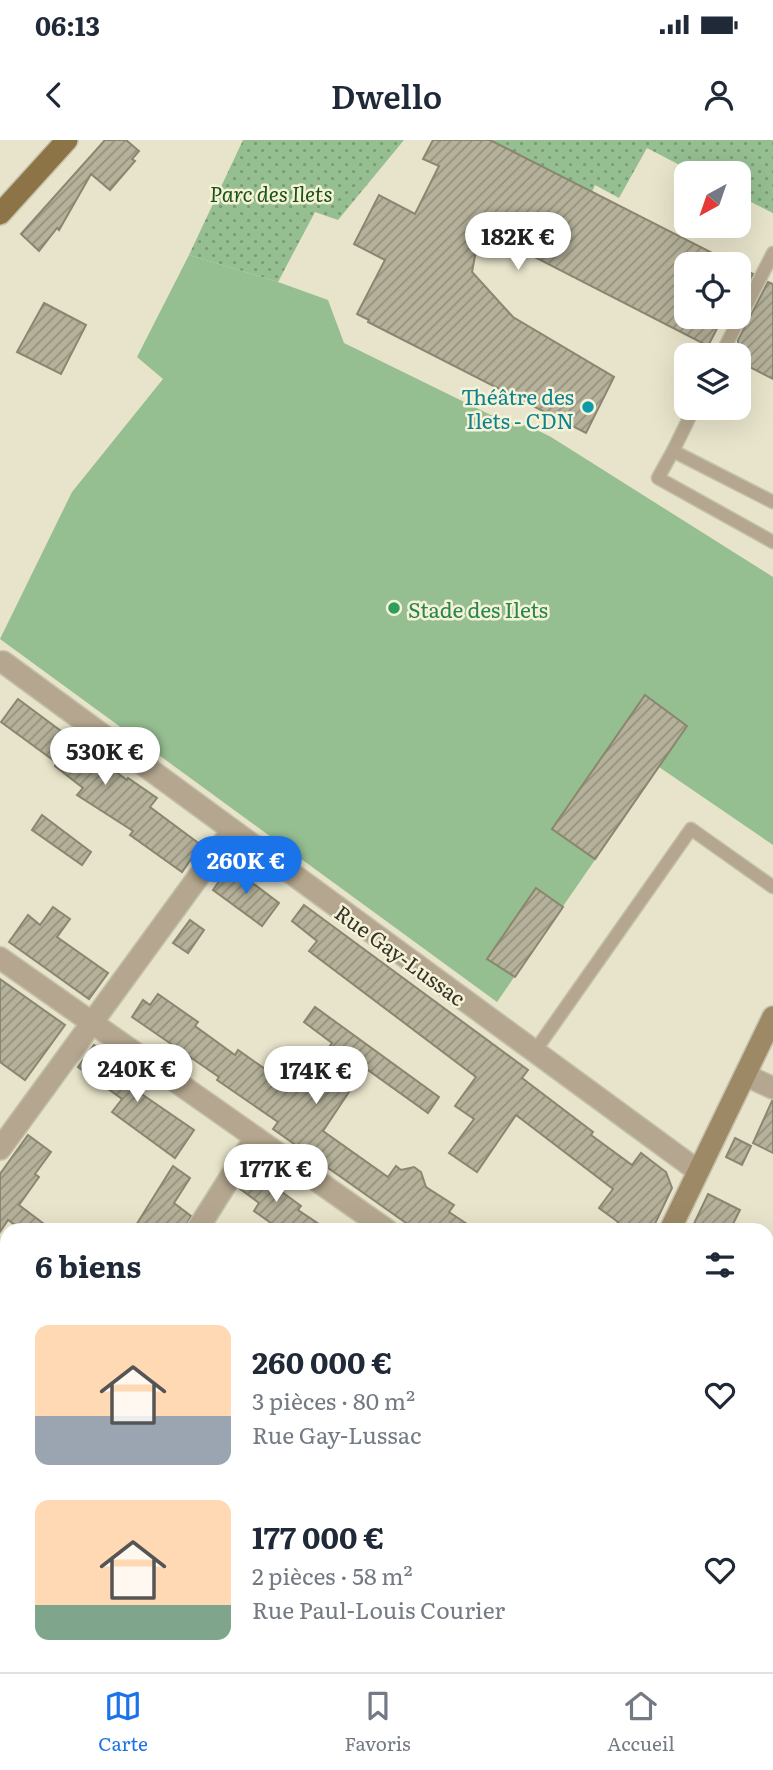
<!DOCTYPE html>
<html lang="fr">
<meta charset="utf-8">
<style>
:root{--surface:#fff;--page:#f2f2f3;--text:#1f2937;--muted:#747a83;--line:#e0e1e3;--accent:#1a73e8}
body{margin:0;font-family:Literata,serif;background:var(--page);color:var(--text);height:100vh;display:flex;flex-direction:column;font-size:26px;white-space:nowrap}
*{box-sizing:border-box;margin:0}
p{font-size:23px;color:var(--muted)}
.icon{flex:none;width:38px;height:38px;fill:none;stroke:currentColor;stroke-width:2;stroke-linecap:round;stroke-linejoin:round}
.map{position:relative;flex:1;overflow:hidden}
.details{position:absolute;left:0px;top:1083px;width:774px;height:450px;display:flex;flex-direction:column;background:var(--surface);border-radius:21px 21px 0 0;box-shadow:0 7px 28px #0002}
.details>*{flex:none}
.needle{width:46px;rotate:220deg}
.tools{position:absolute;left:674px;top:21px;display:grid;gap:14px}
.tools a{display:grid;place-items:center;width:77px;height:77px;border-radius:14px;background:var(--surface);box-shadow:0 7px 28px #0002;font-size:35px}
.price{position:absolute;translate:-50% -60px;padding:0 16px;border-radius:24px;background:#fff;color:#222;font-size:23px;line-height:46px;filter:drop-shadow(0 2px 4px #0008)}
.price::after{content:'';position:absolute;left:50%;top:42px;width:21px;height:16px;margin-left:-10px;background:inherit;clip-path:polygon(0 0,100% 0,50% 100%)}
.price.on{background:var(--accent);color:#fff}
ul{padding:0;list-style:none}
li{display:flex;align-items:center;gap:21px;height:175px;padding:0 35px}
li span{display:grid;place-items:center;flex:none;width:196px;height:140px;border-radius:14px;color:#555}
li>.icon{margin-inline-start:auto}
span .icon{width:84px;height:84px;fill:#fffc;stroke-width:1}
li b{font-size:30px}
h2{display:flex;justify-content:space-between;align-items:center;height:84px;padding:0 35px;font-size:30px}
.status{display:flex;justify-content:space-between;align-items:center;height:49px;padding:0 35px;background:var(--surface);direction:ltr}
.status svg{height:19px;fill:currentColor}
header{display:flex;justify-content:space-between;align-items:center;height:91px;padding:0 35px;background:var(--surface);font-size:32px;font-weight:600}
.dock{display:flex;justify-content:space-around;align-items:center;height:98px;border-top:2px solid var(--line);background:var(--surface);font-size:19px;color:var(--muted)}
.dock a{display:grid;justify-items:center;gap:4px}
.dock .on{color:var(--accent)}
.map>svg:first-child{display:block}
.built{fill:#dfdaba}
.park{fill:url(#park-dots)}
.pitch{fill:#95be91}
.building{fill:url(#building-hatch);stroke:#8a866f;stroke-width:2}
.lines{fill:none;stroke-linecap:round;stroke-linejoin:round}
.lane-casing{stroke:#c4c1ab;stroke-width:15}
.street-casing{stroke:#c4c1ab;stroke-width:24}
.secondary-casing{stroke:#c4c1ab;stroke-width:24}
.primary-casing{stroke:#c4c1ab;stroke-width:24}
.lane{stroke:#b5a78f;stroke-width:12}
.street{stroke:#b5a78f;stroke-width:21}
.secondary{stroke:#9e8966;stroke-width:21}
.primary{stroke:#8d7447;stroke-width:21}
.rail-casing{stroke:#4a493d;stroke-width:8}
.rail{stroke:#f6f2d8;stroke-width:5;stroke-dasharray:16;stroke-linecap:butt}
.culture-dot{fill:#0f9aa8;stroke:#f6f2d8;stroke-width:2.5}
.leisure-dot{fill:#2e9e5b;stroke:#f6f2d8;stroke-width:2.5}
.labels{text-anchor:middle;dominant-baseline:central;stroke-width:5;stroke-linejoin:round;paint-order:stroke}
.park-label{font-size:21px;font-style:italic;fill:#185314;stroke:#f6f2d8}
.culture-label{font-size:21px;fill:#0d838f;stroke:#f6f2d8;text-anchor:end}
.leisure-label{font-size:21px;fill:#27864d;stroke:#f6f2d8;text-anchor:start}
.street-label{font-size:21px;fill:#36352b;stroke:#f6f2d8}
</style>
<div class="status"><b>06:13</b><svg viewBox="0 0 49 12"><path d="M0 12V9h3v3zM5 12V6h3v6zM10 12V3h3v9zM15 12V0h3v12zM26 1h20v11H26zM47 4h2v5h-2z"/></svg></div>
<header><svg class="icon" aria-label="back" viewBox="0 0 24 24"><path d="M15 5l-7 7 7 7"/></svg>Dwello<svg class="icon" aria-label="person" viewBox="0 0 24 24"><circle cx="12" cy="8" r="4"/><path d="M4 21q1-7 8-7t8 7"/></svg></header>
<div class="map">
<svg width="773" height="1532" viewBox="0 0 773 1532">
<defs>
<pattern id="park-dots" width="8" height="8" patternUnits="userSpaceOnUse" patternTransform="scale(1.75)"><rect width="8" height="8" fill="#95be91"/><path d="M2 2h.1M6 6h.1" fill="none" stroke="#7a9b77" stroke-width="1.8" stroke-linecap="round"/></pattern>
<pattern id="building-hatch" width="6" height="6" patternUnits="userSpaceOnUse" patternTransform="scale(1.75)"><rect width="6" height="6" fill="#b5b19a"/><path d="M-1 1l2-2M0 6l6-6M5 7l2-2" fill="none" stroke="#94917e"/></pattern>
</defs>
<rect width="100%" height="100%" fill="#e8e4cb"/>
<!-- built -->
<polygon class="built" points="535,1526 756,1526 756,1532 527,1532"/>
<!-- park -->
<g class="park">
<polygon points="243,0 404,0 338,80 315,72 278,142 189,115"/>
<polygon points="490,0 773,0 773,73 739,56 738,33 695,33 647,8 619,58 595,45 592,52"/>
</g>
<!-- pitch -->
<polygon class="pitch" points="189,115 278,142 328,160 344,203 503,281 531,287 551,297 773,437 773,705 659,627 497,862 0,499 72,352 163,239 137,217"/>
<!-- building -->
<g class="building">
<polygon points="105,0 126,0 139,11 132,19 135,21 110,50 91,34 59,90 57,88 39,111 21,94"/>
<polygon points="433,0 490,0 734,124 686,124 686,177 723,177 708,206 480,89 472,132 513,177 614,237 586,293 368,182 369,180 357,174 385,120 354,104 379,55 415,74 439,26 423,19"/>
<polygon points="738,127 753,134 738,161"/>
<polygon points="768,142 773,144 773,239 738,221 738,200"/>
<polygon points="44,163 86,185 61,234 17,212"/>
<polygon points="645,555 687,586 595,719 552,689"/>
<polygon points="18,559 127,640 128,638 157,658 150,667 201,705 182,732 130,695 133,691 77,655 83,648 55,626 57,623 1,582"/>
<polygon points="42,675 91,712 82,725 32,690"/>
<polygon points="230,726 279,763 262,786 213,750"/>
<polygon points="536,748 563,767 515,837 487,819"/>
<polygon points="304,765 528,930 522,938 593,992 591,995 632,1025 641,1013 666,1032 672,1048 652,1090 614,1090 618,1082 599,1068 613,1049 516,975 477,1032 449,1013 474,979 455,966 476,937 309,811 317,801 292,781"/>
<polygon points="53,767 70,779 57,797 108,833 89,859 9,802 28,775 40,785"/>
<polygon points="190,780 204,790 188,813 173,803"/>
<polygon points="0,839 65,885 25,940 0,922"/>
<polygon points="158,854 198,882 195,886 235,915 238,910 268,931 272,926 302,946 332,903 304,882 315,867 439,957 428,973 365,928 323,991 388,1037 396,1026 401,1030 414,1027 421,1032 426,1047 454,1065 449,1072 476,1090 416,1090 273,989 278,982 217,940 219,937 132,877 143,860 150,865"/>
<polygon points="94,905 114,920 112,923 136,938 127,950 130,946 194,990 175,1018 112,972 122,959 78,927"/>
<polygon points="772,961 773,961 773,1013 753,1003"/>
<polygon points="28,995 51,1012 35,1034 39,1037 19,1065 52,1090 22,1090 8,1080 0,1092 0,1034"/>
<polygon points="735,998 751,1006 742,1025 726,1017"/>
<polygon points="254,1025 274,1039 271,1044 301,1066 298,1070 328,1090 281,1090 254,1071 259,1063 239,1048"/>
<polygon points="173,1026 190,1038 174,1063 191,1076 184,1090 133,1090"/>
<polygon points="708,1054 740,1070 730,1090 691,1090"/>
</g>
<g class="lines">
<defs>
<g id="lane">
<polyline points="721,215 773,113"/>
<polyline points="673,311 694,268"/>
<polyline points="773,362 673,311 658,338 773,402"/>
<polyline points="535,911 691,689 773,747"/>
<polyline points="546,1526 552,1532"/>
<polyline points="573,1532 581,1526"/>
<polyline points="719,1532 719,1526"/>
</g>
<g id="street">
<polyline points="3,522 698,1031"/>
<polyline points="0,818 387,1090"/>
<polyline points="745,935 773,948"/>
<polyline points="0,1009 231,692"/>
<polyline points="197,1090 255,998"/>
</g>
<g id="secondary">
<polyline points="670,1090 773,877"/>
<polyline points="766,1436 773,1437"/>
<polyline points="487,1526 499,1529 510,1526"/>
</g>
<polyline id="primary" points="0,74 67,0"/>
</defs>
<!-- lane casing -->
<use href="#lane" class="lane-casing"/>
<!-- street casing -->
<use href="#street" class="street-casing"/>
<!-- secondary casing -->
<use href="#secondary" class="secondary-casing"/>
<!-- primary casing -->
<use href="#primary" class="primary-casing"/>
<!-- lane -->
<use href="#lane" class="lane"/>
<!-- street -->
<use href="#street" class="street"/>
<!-- secondary -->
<use href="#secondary" class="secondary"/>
<!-- primary -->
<use href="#primary" class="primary"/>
<defs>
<g id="rail">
<polyline points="0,1483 7,1488"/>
<polyline points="0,1500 7,1505"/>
<polyline points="33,1526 41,1532"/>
<polyline points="54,1526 61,1532"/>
</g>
</defs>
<!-- rail casing -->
<use href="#rail" class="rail-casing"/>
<!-- rail -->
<use href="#rail" class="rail"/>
</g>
<!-- markers -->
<circle class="culture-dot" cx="588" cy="267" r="7"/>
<circle class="leisure-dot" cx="394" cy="468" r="7"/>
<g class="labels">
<!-- park labels -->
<g class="park-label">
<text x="271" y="52">Parc des Ilets</text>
</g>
<!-- culture labels -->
<g class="culture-label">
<text x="574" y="255">Théâtre des<tspan x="574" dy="24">Ilets - CDN</tspan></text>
</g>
<!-- leisure labels -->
<g class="leisure-label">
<text x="408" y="468">Stade des Ilets</text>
</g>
<!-- street labels -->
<g class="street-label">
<text transform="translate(401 814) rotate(36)">Rue Gay-Lussac</text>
</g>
</g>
</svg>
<div class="tools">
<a><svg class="needle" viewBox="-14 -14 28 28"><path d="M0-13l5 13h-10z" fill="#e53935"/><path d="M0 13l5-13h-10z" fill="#747a83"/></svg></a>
<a><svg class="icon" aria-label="locate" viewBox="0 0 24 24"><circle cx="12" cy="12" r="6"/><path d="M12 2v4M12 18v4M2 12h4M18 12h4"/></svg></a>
<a><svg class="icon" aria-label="layers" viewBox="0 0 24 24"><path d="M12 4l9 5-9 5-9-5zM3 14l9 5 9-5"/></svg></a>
</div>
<b class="price" style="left:518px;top:132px">182K €</b>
<b class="price" style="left:105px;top:647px">530K €</b>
<b class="price on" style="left:246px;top:756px">260K €</b>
<b class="price" style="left:137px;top:964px">240K €</b>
<b class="price" style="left:316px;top:966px">174K €</b>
<b class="price" style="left:276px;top:1064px">177K €</b>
<section class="details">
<h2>6 biens<svg class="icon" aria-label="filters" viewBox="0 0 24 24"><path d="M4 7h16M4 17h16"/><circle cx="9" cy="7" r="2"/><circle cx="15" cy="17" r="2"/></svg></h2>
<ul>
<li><span style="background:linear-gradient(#ffd9b3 65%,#9aa5b1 0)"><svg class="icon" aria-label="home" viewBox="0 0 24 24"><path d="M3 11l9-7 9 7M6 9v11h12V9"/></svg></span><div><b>260 000 €</b><p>3 pièces · 80 m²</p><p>Rue Gay-Lussac</p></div><svg class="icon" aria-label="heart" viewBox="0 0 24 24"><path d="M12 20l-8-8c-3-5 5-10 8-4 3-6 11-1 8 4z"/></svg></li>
<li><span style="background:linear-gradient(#ffd9b3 75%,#7fa58c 0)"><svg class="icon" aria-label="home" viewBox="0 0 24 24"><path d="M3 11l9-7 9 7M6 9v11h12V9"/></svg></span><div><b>177 000 €</b><p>2 pièces · 58 m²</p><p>Rue Paul-Louis Courier</p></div><svg class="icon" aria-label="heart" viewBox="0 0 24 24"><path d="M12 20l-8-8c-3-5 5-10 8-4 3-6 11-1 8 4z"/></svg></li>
</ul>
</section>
</div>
<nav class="dock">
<a class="on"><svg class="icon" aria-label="map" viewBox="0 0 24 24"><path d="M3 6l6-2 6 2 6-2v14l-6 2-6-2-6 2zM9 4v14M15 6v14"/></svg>Carte</a>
<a><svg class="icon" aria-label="saved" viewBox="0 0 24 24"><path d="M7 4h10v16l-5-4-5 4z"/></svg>Favoris</a>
<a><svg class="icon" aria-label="home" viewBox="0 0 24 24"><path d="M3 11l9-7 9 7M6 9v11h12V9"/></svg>Accueil</a>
</nav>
